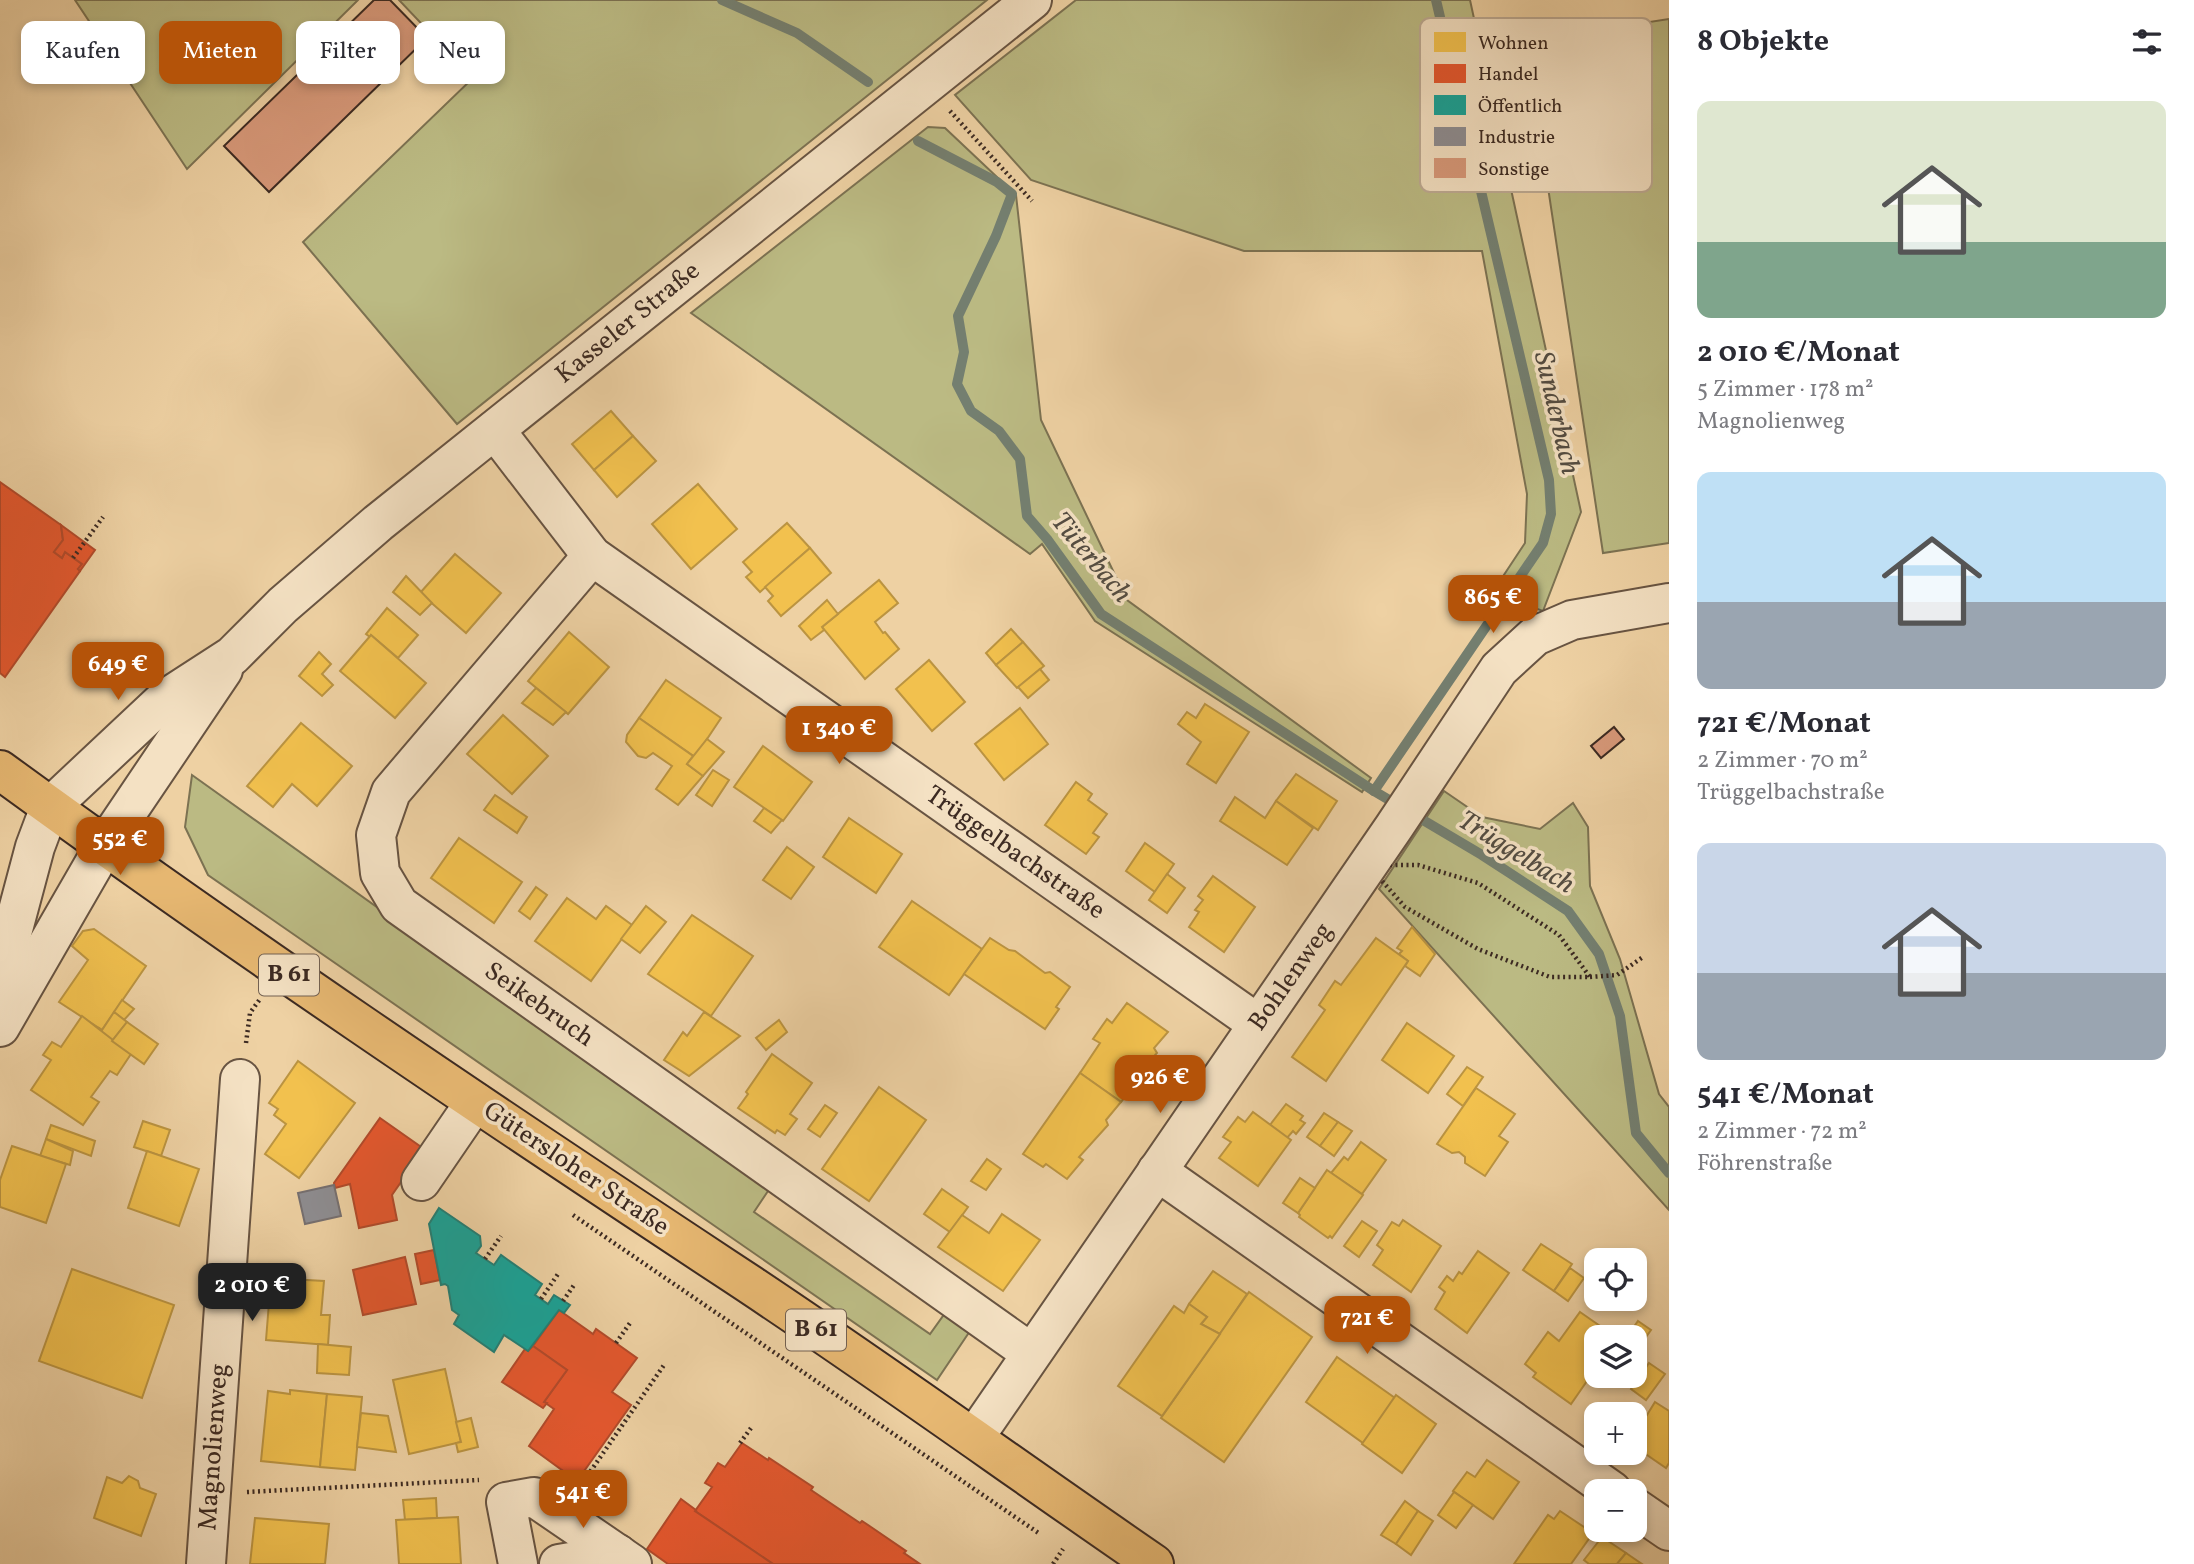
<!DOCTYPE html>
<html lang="de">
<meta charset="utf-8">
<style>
:root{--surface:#fff;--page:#f7f7f7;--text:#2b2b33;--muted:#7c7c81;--accent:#b45309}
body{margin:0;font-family:Vollkorn,serif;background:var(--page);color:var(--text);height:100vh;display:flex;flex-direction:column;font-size:26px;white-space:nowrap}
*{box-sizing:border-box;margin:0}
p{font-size:23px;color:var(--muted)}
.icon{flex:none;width:38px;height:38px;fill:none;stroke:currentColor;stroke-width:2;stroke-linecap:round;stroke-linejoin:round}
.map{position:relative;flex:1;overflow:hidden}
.drawer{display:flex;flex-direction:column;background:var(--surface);width:525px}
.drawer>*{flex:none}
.guide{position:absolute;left:21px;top:21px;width:665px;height:63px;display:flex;gap:14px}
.fabs{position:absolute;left:1584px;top:1248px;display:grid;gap:14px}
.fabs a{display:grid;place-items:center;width:63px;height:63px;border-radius:14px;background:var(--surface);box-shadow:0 4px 10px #0003;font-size:35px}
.price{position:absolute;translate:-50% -60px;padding:0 16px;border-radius:14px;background:var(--accent);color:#fff;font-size:23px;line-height:46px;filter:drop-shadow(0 2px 4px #0008)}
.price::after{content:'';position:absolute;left:50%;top:42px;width:21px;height:16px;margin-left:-10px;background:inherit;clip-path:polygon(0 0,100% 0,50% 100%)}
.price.on{background:#222;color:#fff}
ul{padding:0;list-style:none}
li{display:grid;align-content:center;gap:14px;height:371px;padding:0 28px}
li span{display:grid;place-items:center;height:217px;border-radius:14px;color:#555}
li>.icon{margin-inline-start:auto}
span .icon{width:126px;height:126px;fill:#fffc;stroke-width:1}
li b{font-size:30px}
h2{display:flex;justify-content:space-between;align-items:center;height:84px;padding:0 28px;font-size:30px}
.tag{padding:0 24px;border-radius:14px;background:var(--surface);box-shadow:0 4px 10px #0003;font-size:24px;line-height:63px}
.tag.on{background:var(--accent);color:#fff}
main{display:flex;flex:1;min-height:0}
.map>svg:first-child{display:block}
.green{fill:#bbba83;stroke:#7c7252;stroke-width:2}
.homes{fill:#f2c14e;stroke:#bb9441;stroke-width:2}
.shops{fill:#e4572e;stroke:#b24a2a;stroke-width:2}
.public{fill:#17a398;stroke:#227f75;stroke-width:2}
.industry{fill:#8d8d92;stroke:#756f70;stroke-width:2}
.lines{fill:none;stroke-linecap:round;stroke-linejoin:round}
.stream{stroke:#747f70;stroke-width:10}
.building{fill:#d8997a;stroke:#3c2a22;stroke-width:2}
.minor-casing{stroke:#685442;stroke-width:42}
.major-casing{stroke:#3c2a22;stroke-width:42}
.path{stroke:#3c2a22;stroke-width:4.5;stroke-dasharray:2 3.5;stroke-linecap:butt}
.minor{stroke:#f4e1c3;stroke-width:38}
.major{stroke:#e7b872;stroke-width:38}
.labels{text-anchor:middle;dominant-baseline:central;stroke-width:7;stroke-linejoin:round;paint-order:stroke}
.shield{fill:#f4e1c3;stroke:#736152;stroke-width:2}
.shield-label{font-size:24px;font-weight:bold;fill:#3c2a22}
.street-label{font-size:26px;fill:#3c2a22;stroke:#f4e1c3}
.water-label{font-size:28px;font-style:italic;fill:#544d42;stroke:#f4e1c3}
.key{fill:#f4e1c3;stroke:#bdaa93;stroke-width:2}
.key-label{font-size:19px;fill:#3c2a22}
</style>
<main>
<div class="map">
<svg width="1669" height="1564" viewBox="0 0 1669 1564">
<rect width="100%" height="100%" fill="#eed1a3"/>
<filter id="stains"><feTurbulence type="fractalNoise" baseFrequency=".00286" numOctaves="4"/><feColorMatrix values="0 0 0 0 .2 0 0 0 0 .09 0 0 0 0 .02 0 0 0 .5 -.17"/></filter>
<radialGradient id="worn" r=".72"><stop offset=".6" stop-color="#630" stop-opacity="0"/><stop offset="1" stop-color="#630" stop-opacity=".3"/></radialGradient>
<!-- green -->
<g class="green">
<polygon points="75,0 358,0 187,169"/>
<polygon points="399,0 987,0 457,424 303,242 473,78"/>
<polygon points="1076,0 1470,0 1581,512 1543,611 1492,593 1525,543 1527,494 1482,251 1244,251 1031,180 955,95"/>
<polygon points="1669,19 1669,543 1603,553 1526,41"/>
<polygon points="928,127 945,128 1016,195 1041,420 1127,600 1371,778 1362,792 1095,621 1042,544 1030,554 691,313"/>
<polygon points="192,775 770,1188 754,1212 930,1334 948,1309 972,1328 937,1380 208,875 185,827"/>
<polygon points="1444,791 1482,817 1540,829 1573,803 1588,827 1590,886 1620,959 1659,1094 1669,1107 1669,1210 1379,889"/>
</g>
<!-- homes -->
<g class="homes">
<polygon points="611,411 633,436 594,470 572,444"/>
<polygon points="633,436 656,461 617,497 594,470"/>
<polygon points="698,484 737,529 691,569 652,524"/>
<polygon points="787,523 810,548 760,592 746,577 752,572 743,562"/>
<polygon points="810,548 831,573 781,616 768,601 773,596 765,587"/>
<polygon points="455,554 501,593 466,633 420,593"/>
<polygon points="406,576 432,603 420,615 393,592"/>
<polygon points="879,580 898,603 875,622 883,633 885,632 899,649 865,679 822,627"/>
<polygon points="827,600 838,614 822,627 824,630 811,640 799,626"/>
<polygon points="387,608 418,635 398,658 371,635 370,637 366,634"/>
<polygon points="1011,629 1023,642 996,665 986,653"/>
<polygon points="569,632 609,667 568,714 528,681"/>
<polygon points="371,635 426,683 395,718 340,671"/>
<polygon points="1023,642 1044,666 1017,688 996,665"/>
<polygon points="319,652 331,664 322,674 333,685 322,696 299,676"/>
<polygon points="929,660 965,702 932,731 896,689"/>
<polygon points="1040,669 1049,680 1028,698 1018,687"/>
<polygon points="666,680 721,718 695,757 639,718"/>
<polygon points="536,688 566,712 553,725 522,703"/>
<polygon points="1205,704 1249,732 1216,783 1187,764 1201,742 1178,724 1187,712 1196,718"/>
<polygon points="1020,708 1048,744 1004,780 975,744"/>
<polygon points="503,715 548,756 512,794 467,754"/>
<polygon points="639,718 693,756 687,764 703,776 678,805 656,789 672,766 653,753 646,758 638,756 626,742 627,735"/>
<polygon points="301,723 352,766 317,806 292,784 273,807 247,786"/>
<polygon points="707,739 724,752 703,776 687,764"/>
<polygon points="763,746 812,782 783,821 734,787"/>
<polygon points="713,770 729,780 712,806 696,795"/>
<polygon points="1296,774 1337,801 1318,830 1276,801"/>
<polygon points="1076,782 1092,794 1088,800 1107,814 1093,833 1099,837 1086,854 1045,825"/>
<polygon points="495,795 527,817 517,833 484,810"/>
<polygon points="1235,797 1265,818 1276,801 1313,828 1287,865 1220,821"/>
<polygon points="764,808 782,820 771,833 754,821"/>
<polygon points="849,818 902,854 876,893 823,857"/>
<polygon points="459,838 522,882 494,923 431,878"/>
<polygon points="1145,843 1174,864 1155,892 1126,871"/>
<polygon points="787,847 814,867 791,899 763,880"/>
<polygon points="1167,874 1185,888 1167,913 1149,900"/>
<polygon points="1213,876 1255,907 1224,952 1189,927 1199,912 1195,910 1203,900 1198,896"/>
<polygon points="536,887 547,895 530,919 519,911"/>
<polygon points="567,898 596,919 606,906 632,925 591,981 535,941"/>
<polygon points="912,901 982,949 949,995 879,947"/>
<polygon points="646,906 666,922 640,953 621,939"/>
<polygon points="692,915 753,956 711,1016 648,974"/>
<polygon points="1412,927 1435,954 1420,976 1405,966 1408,961 1399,954 1402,951 1397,948"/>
<polygon points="94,929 146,966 102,1030 59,1002 88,960 72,946 83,931"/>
<polygon points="990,938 1009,950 1015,951 1045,973 1050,972 1070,987 1056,1007 1059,1009 1045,1029 964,974"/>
<polygon points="1376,938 1408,961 1326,1081 1292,1057 1325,1010 1319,1005 1335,981 1341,985"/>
<polygon points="122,1000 134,1009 124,1020 114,1012"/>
<polygon points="1127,1003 1168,1032 1154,1048 1157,1053 1130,1083 1133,1088 1121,1102 1080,1073 1100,1043 1093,1039 1107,1019 1112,1023"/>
<polygon points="114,1012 127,1022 112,1041 98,1030 99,1028 102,1030"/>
<polygon points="704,1012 740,1036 689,1076 664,1060 683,1032 687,1036"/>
<polygon points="82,1016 131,1054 117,1075 110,1071 91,1097 99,1102 83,1125 31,1090 51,1060 43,1055 52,1042 61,1047"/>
<polygon points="779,1020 787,1032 766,1050 756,1038"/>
<polygon points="127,1022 158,1044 144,1064 112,1041"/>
<polygon points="1407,1023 1454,1056 1428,1093 1382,1060"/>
<polygon points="772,1054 812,1083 790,1114 797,1119 785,1135 777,1130 775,1133 738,1108 748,1094 746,1092"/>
<polygon points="298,1061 355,1103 299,1178 265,1154 286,1124 274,1115 278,1109 269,1103"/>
<polygon points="1467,1067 1483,1077 1463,1106 1447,1094"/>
<polygon points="1080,1073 1121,1102 1106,1120 1108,1125 1079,1157 1083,1160 1067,1179 1046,1164 1043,1167 1023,1154"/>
<polygon points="879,1087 926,1120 869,1201 822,1169"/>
<polygon points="1476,1088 1515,1114 1499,1136 1508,1142 1485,1176 1465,1163 1465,1157 1459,1152 1452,1153 1437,1144"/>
<polygon points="1286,1104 1303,1116 1300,1120 1305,1123 1296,1134 1293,1131 1287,1138 1270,1125"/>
<polygon points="825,1105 837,1113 820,1137 808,1129"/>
<polygon points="1253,1112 1291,1140 1258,1186 1219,1158 1231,1142 1223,1137 1238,1117 1245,1122"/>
<polygon points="1324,1113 1338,1122 1320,1146 1307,1137"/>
<polygon points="143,1121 170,1130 161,1156 134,1147"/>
<polygon points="1338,1122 1352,1131 1334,1156 1320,1146"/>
<polygon points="51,1125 95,1141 91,1156 46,1139"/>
<polygon points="46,1139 73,1151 70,1165 40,1156"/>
<polygon points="1361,1142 1386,1160 1362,1194 1331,1173 1344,1157 1348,1160"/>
<polygon points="12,1146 66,1164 46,1223 0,1207 0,1180"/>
<polygon points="147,1151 199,1169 179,1226 128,1208"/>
<polygon points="987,1159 1001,1169 986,1190 971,1181"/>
<polygon points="1327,1170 1363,1195 1332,1238 1330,1236 1328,1238 1299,1217 1300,1215 1298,1213"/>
<polygon points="1300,1178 1315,1188 1298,1213 1283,1203"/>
<polygon points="942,1189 968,1207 950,1232 924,1214"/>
<polygon points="1002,1214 1040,1240 1003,1291 938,1247 962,1215 989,1233"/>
<polygon points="1403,1220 1441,1246 1411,1292 1373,1265 1383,1250 1377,1245 1392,1222 1399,1226"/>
<polygon points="1362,1221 1377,1231 1359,1257 1344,1246"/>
<polygon points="1541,1244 1572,1264 1554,1291 1523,1270"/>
<polygon points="1478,1251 1509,1273 1467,1333 1435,1309 1445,1292 1439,1287 1447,1276 1453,1281 1459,1272 1462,1274"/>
<polygon points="1570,1268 1584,1278 1568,1301 1554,1291"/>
<polygon points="72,1269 174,1305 142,1398 39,1361"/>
<polygon points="1213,1271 1247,1294 1220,1334 1201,1324 1207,1317 1189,1304"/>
<polygon points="271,1278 324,1281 321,1315 330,1315 328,1345 266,1340"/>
<polygon points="1249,1292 1312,1337 1224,1462 1161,1418"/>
<polygon points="1189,1304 1207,1317 1201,1324 1220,1334 1162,1416 1118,1386 1174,1306 1184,1313"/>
<polygon points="1580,1312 1600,1326 1590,1340 1596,1344 1596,1368 1571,1404 1533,1377 1536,1373 1525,1364 1548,1332 1559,1341"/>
<polygon points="1638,1321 1651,1330 1636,1351 1634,1337 1627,1337"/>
<polygon points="318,1344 351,1347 349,1375 317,1373"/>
<polygon points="1337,1357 1395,1398 1363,1443 1306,1402"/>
<polygon points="1649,1363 1665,1374 1646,1400 1631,1389"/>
<polygon points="445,1369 461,1442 409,1454 393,1380"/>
<polygon points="290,1390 327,1394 320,1467 261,1461 268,1391 290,1394"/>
<polygon points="327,1394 362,1397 355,1470 320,1467"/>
<polygon points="1396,1395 1436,1424 1402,1473 1362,1444"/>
<polygon points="1655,1402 1669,1411 1669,1463 1666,1468 1634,1446 1643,1432 1639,1428"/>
<polygon points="361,1413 388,1416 396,1452 357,1447"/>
<polygon points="471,1418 478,1447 458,1452 456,1443 461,1442 456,1422"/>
<polygon points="1487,1460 1519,1482 1493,1519 1453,1491 1467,1472 1475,1477"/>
<polygon points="129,1476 138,1481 140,1488 156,1494 141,1536 94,1518 107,1477 122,1483"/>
<polygon points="1454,1492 1473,1505 1456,1528 1438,1515"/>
<polygon points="436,1498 437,1518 405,1520 403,1500"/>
<polygon points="1405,1501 1418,1511 1396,1544 1381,1535"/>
<polygon points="1418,1511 1433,1521 1411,1555 1396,1544"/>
<polygon points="1560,1511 1593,1533 1571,1564 1514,1564 1548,1515 1554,1519"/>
<polygon points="458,1517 461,1564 399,1564 396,1520"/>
<polygon points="255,1518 329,1524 325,1564 250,1564"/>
<polygon points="1602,1537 1626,1553 1617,1564 1589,1564 1584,1560"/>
<polygon points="1626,1553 1642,1564 1617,1564"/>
</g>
<!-- shops -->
<g class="shops">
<polygon points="0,482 61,525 63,540 54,552 62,558 65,552 82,564 78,569 80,571 5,677 0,673"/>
<polygon points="61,525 95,550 80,571 78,569 82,564 65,552 62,558 54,552 63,540"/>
<polygon points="380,1118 424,1149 392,1195 397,1220 359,1228 350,1184 335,1188 334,1183"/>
<polygon points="434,1250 440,1280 421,1284 415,1254"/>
<polygon points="405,1257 416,1304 363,1315 353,1270"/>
<polygon points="559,1310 593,1334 596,1329 637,1358 612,1392 631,1405 577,1481 529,1446 554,1409 544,1402 567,1370 533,1346"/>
<polygon points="533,1346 567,1370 544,1402 547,1403 543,1408 502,1382 525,1349 528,1351"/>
<polygon points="742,1443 768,1460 769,1458 813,1487 811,1490 860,1523 862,1521 871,1527 906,1551 904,1553 920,1564 773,1564 695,1511 712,1487 705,1483 718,1463 725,1467"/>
<polygon points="681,1499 696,1510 695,1511 773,1564 668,1564 647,1549"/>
</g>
<!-- public -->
<polygon class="public" points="439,1208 480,1236 481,1246 476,1253 494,1265 501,1255 542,1284 535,1295 548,1304 554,1295 570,1305 564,1313 559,1310 528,1351 504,1335 494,1352 454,1324 459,1315 452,1310 448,1286 445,1284 441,1285 429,1224"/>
<!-- industry -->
<polygon class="industry" points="334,1185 341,1216 305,1224 298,1193"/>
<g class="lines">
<!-- stream -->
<g class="stream">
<polyline points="722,0 797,33 868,82"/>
<polyline points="918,141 997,182 1012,194 996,236 958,316 964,352 957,384 971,411 999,431 1020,459 1027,516 1047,539 1101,614 1374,791 1482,855 1568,911 1599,954 1620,1016 1636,1133 1669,1173"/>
<polyline points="1374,791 1543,543 1551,514 1549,480 1436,0"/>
</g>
</g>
<!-- building -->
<g class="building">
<polygon points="374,0 390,0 427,38 269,192 224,146"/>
<polygon points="1614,727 1624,739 1601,758 1591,746"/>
</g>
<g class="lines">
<defs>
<g id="minor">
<polyline points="495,430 592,556 1258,1024"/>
<polyline points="592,556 391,792 376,835 380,873 399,905 1031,1353"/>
<polyline points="0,978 35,847 50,807 164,700 232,656 283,605 378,523 1032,0"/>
<polyline points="0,1027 105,845 223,670"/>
<polyline points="1157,1171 1612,1491"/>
<polyline points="421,1181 475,1102"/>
<polyline points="974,1438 1394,827 1499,669 1535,636 1572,620 1669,603"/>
<polyline points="1634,1507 1669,1531"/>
<polyline points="206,1564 240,1079"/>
<polyline points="518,1564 506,1502 534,1497 632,1564"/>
<polyline points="559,1564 618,1554"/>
</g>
<path id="major" d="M0 770C237 943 481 1107 725 1268 870 1363 1011 1466 1154 1564"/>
</defs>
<!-- minor casing -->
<use href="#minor" class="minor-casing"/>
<!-- major casing -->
<use href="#major" class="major-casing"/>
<!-- path -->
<g class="path">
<polyline points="950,111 1032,201"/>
<polyline points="73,558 103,517"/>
<polygon points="1368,865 1418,865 1478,883 1559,935 1590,977 1550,977 1478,949 1405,907"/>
<polyline points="1590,977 1617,975 1643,957"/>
<polyline points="246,1043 250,1013 260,999"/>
<polyline points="573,1215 1040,1534"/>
<polyline points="485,1259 501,1236"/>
<polyline points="541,1299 558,1274"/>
<polyline points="563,1301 574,1285"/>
<polyline points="616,1343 630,1323"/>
<polyline points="740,1443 751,1428"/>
<polyline points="581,1485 664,1365"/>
<polyline points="247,1492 479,1480"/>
<polyline points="1053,1564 1063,1549"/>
</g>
<!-- minor -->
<use href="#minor" class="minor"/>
<!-- major -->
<use href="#major" class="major"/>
</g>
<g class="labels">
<!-- shield labels -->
<g class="shield">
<rect x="259" y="954.5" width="60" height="41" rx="5"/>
<rect x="786" y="1309.5" width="60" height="41" rx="5"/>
</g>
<g class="shield-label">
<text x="289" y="975">B 61</text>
<text x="816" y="1330">B 61</text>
</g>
<!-- street labels -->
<g class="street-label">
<text transform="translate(628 323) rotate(-39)">Kasseler Straße</text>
<text transform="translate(1015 853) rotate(35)">Trüggelbachstraße</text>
<text transform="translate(1291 977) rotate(-55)">Bohlenweg</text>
<text transform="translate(539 1005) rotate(35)">Seikebruch</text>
<text transform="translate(576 1169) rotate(34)">Gütersloher Straße</text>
<text transform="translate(214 1447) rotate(-86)">Magnolienweg</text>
</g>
<!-- water labels -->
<g class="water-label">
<text transform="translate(1556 413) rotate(77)">Sunderbach</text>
<text transform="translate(1091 558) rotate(50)">Tüterbach</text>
<text transform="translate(1516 853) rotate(32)">Trüggelbach</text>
</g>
</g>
<!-- legend -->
<rect x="1420" y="18" width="232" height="174" rx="10" class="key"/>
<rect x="1434" y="32" width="32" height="20" fill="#f2c14e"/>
<rect x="1434" y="64" width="32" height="19" fill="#e4572e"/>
<rect x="1434" y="95" width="32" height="20" fill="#17a398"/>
<rect x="1434" y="127" width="32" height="19" fill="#8d8d92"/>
<rect x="1434" y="158" width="32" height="20" fill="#d8997a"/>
<g class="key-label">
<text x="1478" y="49">Wohnen</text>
<text x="1478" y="80">Handel</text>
<text x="1478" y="112">Öffentlich</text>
<text x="1478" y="143">Industrie</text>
<text x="1478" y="175">Sonstige</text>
</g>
<rect width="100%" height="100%" filter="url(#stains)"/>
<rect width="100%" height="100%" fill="url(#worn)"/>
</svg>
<div class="fabs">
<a><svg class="icon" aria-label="locate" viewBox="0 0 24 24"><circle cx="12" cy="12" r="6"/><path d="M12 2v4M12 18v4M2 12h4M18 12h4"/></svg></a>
<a><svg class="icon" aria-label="layers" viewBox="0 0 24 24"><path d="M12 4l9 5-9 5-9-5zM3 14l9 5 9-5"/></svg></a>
<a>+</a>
<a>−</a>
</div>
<b class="price" style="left:1493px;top:635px">865 €</b>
<b class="price" style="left:118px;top:702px">649 €</b>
<b class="price" style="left:839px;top:766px">1 340 €</b>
<b class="price" style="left:120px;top:877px">552 €</b>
<b class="price" style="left:1160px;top:1115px">926 €</b>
<b class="price on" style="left:252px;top:1323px">2 010 €</b>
<b class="price" style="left:1367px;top:1356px">721 €</b>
<b class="price" style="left:583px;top:1530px">541 €</b>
<div class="guide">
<a class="tag">Kaufen</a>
<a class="tag on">Mieten</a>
<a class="tag">Filter</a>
<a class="tag">Neu</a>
</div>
</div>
<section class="drawer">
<h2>8 Objekte<svg class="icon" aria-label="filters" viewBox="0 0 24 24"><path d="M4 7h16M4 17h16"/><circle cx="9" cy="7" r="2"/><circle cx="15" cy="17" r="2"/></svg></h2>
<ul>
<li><span style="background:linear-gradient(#dfe7d0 65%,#7fa58c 0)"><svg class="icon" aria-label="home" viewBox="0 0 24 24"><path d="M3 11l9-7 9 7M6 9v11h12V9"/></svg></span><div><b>2 010 €/Monat</b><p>5 Zimmer · 178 m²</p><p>Magnolienweg</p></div></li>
<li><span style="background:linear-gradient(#bfe0f5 60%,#9aa5b1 0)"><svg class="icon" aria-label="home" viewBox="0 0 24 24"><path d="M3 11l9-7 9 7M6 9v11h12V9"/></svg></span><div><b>721 €/Monat</b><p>2 Zimmer · 70 m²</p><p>Trüggelbachstraße</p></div></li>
<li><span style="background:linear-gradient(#c9d6e8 60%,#9aa5b1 0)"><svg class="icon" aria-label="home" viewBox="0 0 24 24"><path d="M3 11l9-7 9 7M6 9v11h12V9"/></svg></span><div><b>541 €/Monat</b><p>2 Zimmer · 72 m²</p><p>Föhrenstraße</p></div></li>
</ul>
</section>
</main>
